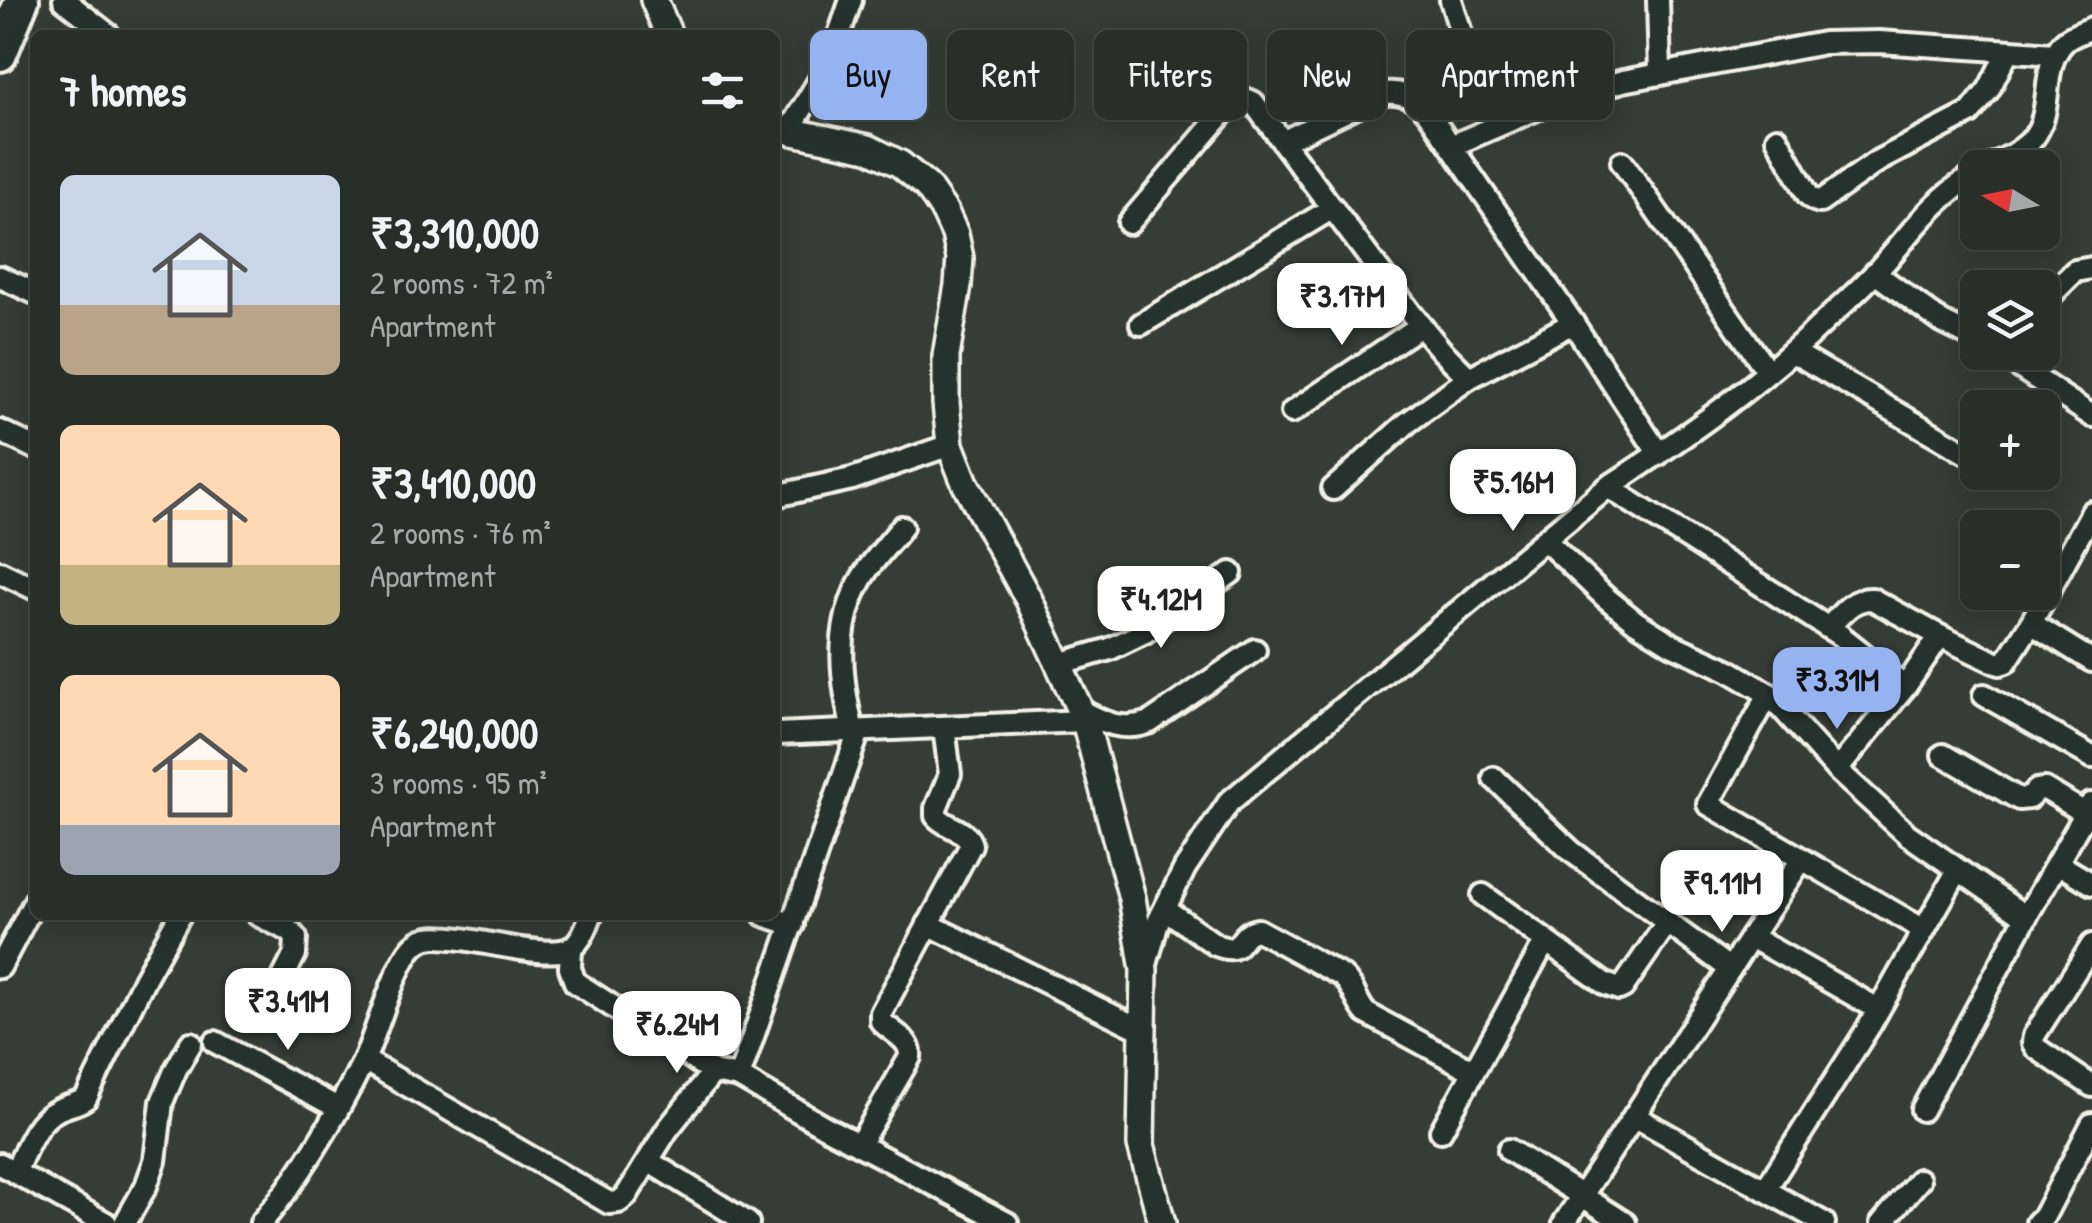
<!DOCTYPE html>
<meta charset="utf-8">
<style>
:root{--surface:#282e28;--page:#343a34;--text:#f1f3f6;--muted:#a5a8a8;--line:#444a45;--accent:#95b2f1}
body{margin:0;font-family:"Patrick Hand",sans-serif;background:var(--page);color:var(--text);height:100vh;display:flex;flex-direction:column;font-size:38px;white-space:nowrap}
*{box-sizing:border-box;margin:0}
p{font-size:32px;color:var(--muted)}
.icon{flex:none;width:55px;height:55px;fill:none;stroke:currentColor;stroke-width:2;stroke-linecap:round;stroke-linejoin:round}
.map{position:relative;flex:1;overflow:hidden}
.panel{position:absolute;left:30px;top:30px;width:750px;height:890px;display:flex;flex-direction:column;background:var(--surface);border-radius:15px;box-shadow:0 5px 25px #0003,0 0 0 2px var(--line)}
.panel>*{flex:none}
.hud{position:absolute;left:810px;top:30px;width:950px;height:90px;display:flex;gap:20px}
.needle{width:65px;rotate:280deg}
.tools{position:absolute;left:1960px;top:150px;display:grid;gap:20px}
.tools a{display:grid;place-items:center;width:100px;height:100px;border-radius:15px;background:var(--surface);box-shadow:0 5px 25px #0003,0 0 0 2px var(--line);font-size:50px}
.price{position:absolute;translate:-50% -85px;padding:0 22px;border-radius:20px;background:#fff;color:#222;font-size:32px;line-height:65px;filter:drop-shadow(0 2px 5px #0008)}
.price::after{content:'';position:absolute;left:50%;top:60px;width:30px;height:22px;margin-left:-15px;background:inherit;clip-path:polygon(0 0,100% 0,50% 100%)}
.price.active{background:var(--accent);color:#111}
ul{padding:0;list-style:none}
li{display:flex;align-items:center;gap:30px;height:250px;padding:0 30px}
li span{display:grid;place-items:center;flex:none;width:280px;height:200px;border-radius:15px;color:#555}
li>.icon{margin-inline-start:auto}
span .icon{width:120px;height:120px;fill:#fffc;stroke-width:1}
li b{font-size:42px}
h2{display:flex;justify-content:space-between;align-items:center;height:120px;padding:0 30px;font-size:42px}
.tag{padding:0 35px;border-radius:15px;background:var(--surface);box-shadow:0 5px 25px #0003,0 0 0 2px var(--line);font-size:35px;line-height:90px}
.tag.active{background:var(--accent);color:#111}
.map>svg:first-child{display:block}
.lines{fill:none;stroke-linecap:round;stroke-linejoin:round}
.minor-casing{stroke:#f4f1e8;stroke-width:28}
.tertiary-casing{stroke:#f4f1e8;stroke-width:32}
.primary-casing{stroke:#f4f1e8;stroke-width:40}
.minor{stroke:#26332d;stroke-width:20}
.tertiary{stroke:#26332d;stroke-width:25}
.primary{stroke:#26332d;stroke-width:32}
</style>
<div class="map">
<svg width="2092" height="1223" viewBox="0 0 2092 1223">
<rect width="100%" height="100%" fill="#353d36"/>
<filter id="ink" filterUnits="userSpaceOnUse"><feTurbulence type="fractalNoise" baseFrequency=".01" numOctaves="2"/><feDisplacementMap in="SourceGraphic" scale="20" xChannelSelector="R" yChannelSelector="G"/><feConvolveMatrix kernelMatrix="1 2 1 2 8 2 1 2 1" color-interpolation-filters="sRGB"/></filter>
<g filter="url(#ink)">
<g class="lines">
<defs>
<g id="minor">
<polyline points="64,0 109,35"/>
<polyline points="1451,0 1472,69"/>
<polyline points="1658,0 1660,74"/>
<polyline points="788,132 828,66 851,0"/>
<polyline points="1777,138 1808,195 1814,200 1820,202 1878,161 1970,113 1989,89 2008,51"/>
<path d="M1284 141 1384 93C1421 89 1431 119 1451 146"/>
<polyline points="1622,162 1768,372"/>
<path d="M1987 168C2003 159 2022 152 2033 138 2055 111 2039 68 2064 42 2071 35 2083 32 2092 28"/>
<polyline points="1129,223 1229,106 1237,100 1245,99 1253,102 1410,312 1441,350 1469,378 1573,323"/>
<polyline points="1875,273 1942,322 1978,340"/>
<polyline points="0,277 35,293"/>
<polyline points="2042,304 2075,271 2092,268"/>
<polyline points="1141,324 1333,208"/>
<polyline points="1793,352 1978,460"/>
<polyline points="1997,352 2092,416"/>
<polyline points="1292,412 1420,326"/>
<polyline points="0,431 35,448"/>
<polyline points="1659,454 1573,323 1451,146 1560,99 1623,81 1824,43 1879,42 2055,54"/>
<polyline points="1608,487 1841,636 1905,687 1837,770"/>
<polyline points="1333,489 1407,423 1469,378"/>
<polyline points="775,496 852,479 950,445"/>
<polyline points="1545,540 1605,597 1636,622 1673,645 1728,670 1769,694 1837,770 1907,834 2026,917 2057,863 2092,884"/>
<polyline points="0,572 35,589"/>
<polyline points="2031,623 2092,661"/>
<path d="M1828 628C1841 615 1852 598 1872 599L1940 636"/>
<polyline points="1059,664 1110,649 1145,632 1231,573"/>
<polyline points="1905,687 1940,636 1994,662 2000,664 2006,662 2031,623 2092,512"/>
<polyline points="1984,695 2092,757"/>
<path d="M1080 710C1105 723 1123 732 1150 722L1255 650"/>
<path d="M853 731C840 676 833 620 867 570 878 555 891 541 902 527"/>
<polyline points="775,734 1085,721"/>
<polyline points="1943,755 2019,799 2029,798 2037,790 2045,789 2085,813"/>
<polyline points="1494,778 1571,851 1730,969"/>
<polyline points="1802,859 1924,930"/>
<polyline points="2057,863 2091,804"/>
<polyline points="1483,895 1605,984 1619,989 1623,987 1667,923"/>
<path d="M1165 909 1216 945C1247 957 1234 933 1258 930L1342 976C1355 987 1355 1001 1366 1013L1473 1071"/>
<polyline points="258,915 290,931 296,938 295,954 271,1001"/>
<polyline points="764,915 793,925"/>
<polyline points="928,924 1142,1030"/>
<polyline points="1751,937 1878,1009"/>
<polyline points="2092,945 2034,1036 2033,1043 2036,1048 2092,1086"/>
<polyline points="571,949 570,968 575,982 713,1072"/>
<polyline points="0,967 35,901"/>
<path d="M1145 968 1158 922 1185 868 1229 802 1608 487C1685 437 1760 385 1825 321 1842 305 1859 290 1875 273 1910 236 1931 199 1978 173"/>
<polyline points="215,1042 338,1108"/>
<polyline points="364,1060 609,1203 619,1202 626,1196 667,1130 713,1072 739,1077 827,1128 1007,1223"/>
<polyline points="739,1077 859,731"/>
<polyline points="1922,1110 2026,917"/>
<polyline points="1634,1116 1824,1223"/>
<polyline points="1441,1131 1545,942"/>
<path d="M859 1145 910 1057C912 1039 892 1033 881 1021V1013L971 845C967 829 946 828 936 816V808L950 774 944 727"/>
<polyline points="1509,1150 1625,1223"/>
<polyline points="648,1161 748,1223"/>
<polyline points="0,1164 106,1223"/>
<path d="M15 1172C25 1152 35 1121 56 1111 66 1105 77 1105 86 1098L145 978 180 915"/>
<polyline points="1765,1190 1870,1025 1958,870"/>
<polyline points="125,1223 146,1186 155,1161 162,1102 176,1069 191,1043"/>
<path d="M261 1223C302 1175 335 1118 363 1062 376 1035 396 960 416 944 426 935 440 937 452 938 479 939 552 961 572 947 582 940 587 926 591 915"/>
<polyline points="1564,1223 1802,859 1708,804 1769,694"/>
<polyline points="1882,1223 1919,1180"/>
<polyline points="2037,1223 2044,1216 2092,1124"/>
</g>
<g id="tertiary">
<polyline points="654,0 669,35"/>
<polyline points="775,128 868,148 900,164 927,186 945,212 955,234 960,258 958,285 946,356 946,403 950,445 965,483 1029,600 1085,721 1132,898 1144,970 1141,1145 1162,1223"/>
</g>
<polyline id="primary" points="0,54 22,0"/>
</defs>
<!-- minor casing -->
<use href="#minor" class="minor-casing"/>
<!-- tertiary casing -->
<use href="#tertiary" class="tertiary-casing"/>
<!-- primary casing -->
<use href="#primary" class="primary-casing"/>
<!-- minor -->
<use href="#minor" class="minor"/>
<!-- tertiary -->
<use href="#tertiary" class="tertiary"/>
<!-- primary -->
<use href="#primary" class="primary"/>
</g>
</g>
</svg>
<div class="tools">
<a><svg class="needle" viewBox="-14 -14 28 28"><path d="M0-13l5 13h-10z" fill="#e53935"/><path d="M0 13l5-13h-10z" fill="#a5a8a8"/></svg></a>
<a><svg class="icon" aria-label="layers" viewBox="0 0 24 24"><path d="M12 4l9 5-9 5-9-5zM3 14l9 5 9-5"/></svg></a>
<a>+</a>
<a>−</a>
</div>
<b class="price" style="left:1342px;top:348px">₹3.17M</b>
<b class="price" style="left:1513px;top:534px">₹5.16M</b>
<b class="price" style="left:1161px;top:651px">₹4.12M</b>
<b class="price active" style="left:1837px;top:732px">₹3.31M</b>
<b class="price" style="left:1722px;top:935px">₹9.11M</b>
<b class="price" style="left:288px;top:1053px">₹3.41M</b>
<b class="price" style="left:677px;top:1076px">₹6.24M</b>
<div class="hud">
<a class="tag active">Buy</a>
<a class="tag">Rent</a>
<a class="tag">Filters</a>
<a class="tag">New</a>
<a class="tag">Apartment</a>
</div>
<section class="panel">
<h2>7 homes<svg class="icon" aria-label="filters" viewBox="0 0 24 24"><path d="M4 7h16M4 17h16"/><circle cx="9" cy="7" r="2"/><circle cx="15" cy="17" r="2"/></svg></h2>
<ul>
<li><span style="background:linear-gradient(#c9d6e8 65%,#b9a48a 0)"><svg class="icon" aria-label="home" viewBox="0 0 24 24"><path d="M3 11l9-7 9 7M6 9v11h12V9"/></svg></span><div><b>₹3,310,000</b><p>2 rooms · 72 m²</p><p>Apartment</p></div></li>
<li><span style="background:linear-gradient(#ffd9b3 70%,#c2b280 0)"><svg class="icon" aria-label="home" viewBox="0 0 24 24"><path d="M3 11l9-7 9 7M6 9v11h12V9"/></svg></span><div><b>₹3,410,000</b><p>2 rooms · 76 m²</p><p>Apartment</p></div></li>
<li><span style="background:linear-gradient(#ffd9b3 75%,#9aa5b1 0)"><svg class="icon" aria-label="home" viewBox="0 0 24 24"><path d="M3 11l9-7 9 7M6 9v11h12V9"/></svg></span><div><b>₹6,240,000</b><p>3 rooms · 95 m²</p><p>Apartment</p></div></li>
</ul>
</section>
</div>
